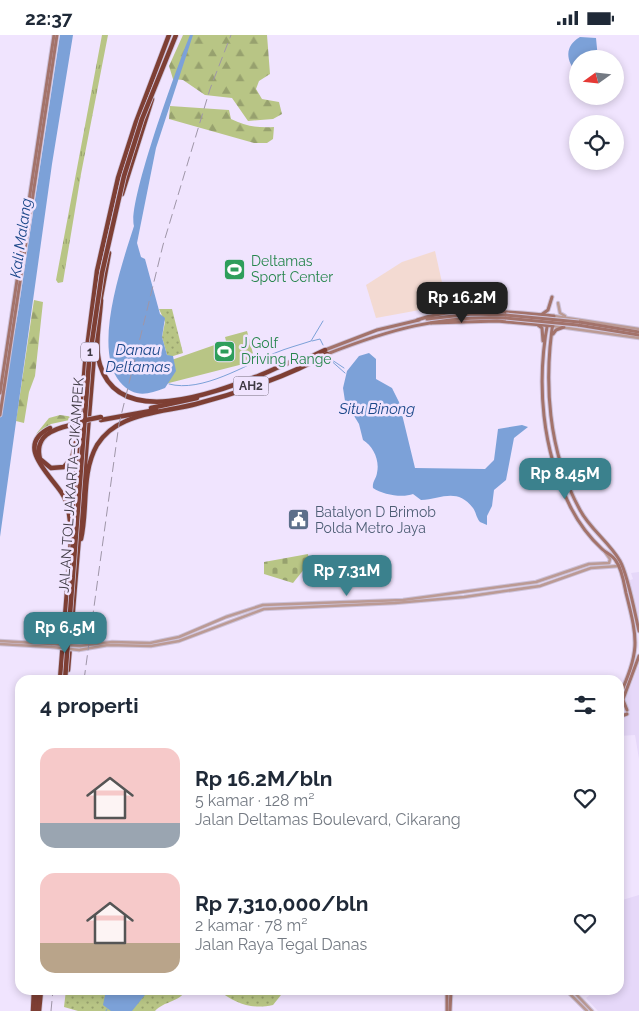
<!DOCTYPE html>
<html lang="id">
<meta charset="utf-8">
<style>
:root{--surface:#fff;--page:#f2f2f3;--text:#1f2937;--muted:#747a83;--accent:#3b818d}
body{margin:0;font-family:Raleway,sans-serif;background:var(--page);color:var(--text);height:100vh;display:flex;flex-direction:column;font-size:19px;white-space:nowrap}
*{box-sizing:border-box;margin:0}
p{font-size:16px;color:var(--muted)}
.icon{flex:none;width:28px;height:28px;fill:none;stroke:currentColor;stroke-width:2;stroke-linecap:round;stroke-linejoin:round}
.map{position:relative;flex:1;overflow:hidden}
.sheet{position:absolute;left:15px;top:640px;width:609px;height:320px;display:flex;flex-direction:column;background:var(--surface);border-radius:15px;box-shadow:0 2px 8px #0003}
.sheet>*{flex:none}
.needle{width:32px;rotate:255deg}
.tools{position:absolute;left:569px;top:15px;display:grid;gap:10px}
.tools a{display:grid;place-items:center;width:55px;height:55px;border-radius:50%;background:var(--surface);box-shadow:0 2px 8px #0003;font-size:25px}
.price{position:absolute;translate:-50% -42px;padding:0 11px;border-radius:10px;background:var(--accent);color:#fff;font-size:16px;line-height:32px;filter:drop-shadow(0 1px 2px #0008)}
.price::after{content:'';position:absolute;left:50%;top:30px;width:15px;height:11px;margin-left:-8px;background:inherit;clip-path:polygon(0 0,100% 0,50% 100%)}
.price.on{background:#222;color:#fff}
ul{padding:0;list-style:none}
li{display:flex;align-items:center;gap:15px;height:125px;padding:0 25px}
li span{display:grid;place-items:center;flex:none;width:140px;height:100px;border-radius:15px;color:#555}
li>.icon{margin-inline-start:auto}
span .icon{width:60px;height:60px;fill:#fffc;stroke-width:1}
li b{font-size:21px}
h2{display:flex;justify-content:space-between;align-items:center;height:60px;padding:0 25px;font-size:21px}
.status{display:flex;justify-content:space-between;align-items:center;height:35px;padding:0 25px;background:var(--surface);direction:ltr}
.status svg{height:14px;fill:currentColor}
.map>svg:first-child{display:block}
.built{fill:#e6d8f9}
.education{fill:#f3dad2}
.grass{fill:url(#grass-tufts)}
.forest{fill:url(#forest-firs)}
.cemetery{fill:url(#cemetery-stones)}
.park{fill:url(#park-dots)}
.pitch{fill:#b8c585}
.water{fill:#7ca1d8}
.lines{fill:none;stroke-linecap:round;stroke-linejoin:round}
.stream{stroke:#7ca1d8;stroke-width:1}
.tertiary-casing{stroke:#cdc2d9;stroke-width:4.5}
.secondary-casing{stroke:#cdc2d9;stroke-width:5}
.motorway-casing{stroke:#cdc2d9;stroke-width:6}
.tertiary{stroke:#bb9a94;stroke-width:2.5}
.secondary{stroke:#a3736b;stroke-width:3}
.motorway{stroke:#7e3f34;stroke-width:4.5}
.rail{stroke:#9f96a8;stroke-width:1;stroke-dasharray:10 5;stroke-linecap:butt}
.tertiary-bridge-casing{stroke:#cdc2d9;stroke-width:4.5;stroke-linecap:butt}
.secondary-bridge-casing{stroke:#cdc2d9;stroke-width:5;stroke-linecap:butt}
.motorway-bridge-casing{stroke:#cdc2d9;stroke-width:6;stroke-linecap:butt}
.tertiary-bridge{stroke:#bb9a94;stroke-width:2.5}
.secondary-bridge{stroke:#a3736b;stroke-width:3}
.motorway-bridge{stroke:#7e3f34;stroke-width:4.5}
.labels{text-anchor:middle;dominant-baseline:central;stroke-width:5;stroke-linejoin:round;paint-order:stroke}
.shield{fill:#f0e4fe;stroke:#746d7c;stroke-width:1}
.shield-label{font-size:12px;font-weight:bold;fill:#3f3a44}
.leisure-label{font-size:14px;fill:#27864d;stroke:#f0e4fe;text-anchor:start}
.street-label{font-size:14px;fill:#3f3a44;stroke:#f0e4fe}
.service-label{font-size:14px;fill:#4e5e75;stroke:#f0e4fe;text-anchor:start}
.water-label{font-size:15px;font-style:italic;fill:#1a4789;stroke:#f0e4fe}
</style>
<div class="status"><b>22:37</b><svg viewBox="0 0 49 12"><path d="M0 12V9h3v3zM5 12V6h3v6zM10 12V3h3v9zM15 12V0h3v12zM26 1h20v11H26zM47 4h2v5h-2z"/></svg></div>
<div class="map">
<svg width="639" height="976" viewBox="0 0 639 976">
<defs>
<pattern id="grass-tufts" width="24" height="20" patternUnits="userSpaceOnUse" patternTransform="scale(1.25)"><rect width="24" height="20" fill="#b8c585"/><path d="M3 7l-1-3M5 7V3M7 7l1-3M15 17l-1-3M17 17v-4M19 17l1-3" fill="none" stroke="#97a16e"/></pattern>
<pattern id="forest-firs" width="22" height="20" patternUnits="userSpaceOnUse" patternTransform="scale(1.25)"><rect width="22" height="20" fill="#b8c585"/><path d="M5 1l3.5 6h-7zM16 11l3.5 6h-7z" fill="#97a16e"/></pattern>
<pattern id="cemetery-stones" width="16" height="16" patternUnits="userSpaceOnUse" patternTransform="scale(1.25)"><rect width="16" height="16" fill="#b8c585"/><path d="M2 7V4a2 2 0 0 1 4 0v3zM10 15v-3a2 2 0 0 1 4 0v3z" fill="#97a16e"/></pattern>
<pattern id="park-dots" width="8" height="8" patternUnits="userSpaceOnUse" patternTransform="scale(1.25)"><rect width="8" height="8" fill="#b8c585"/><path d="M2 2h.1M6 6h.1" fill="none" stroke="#97a16e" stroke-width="1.8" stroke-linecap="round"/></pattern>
</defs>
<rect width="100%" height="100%" fill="#f0e4fe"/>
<!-- built -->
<g class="built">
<polygon points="639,537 639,585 628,546 633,544 631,538"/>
<polygon points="639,630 639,724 635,700 619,701 619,680"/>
<polygon points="639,860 639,976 598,976 586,963 596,955 619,955 619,866"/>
</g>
<!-- education -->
<polygon class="education" points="435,216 447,270 376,283 366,250 402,227"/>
<!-- grass -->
<polygon class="grass" points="102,0 108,0 81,139 63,247 58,248 56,245"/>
<!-- forest -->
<g class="forest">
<polygon points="183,0 267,0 270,39 259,46 256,54 262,64 279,67 282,79 273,84 248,86 232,63 205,60 183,45 173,44 169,31"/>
<path d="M170 71 229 75 231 84C245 91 257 93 274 92L273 104 267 108H254L169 84Z"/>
<polygon points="34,265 43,267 35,341 29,357 24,388 16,386"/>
<polygon points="60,380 74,382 74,384 51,389 36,399 49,383"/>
</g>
<!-- cemetery -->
<polygon class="cemetery" points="308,519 309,528 293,548 264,539 264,527"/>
<!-- park -->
<g class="park">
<polygon points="159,274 172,274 183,318 170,322 167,320 162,302 165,287"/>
<path d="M66 955H186C180 967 164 966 155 976H78L64 972Z"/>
<path d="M218 955H285L273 970C251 975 235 968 218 955Z"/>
</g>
<!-- pitch -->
<polygon class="pitch" points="247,296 255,326 165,349 160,329 226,306 225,302"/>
<!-- water -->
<g class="water">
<polygon points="60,0 73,0 52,129 0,502 0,380 18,277"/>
<path d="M190 0H193L156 113 137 208 141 222 145 224 160 279 165 283 162 302 167 320 173 321 176 336 165 353C147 360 134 363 120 347 92 314 122 229 134 191 127 168 178 29 190 0Z"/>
<path d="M580 2 596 3 598 24H578L577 38C566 26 564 11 580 2Z"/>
<path d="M369 318 376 324V344L392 353 399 367 415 433 485 434 494 425 498 394 522 390 528 392 514 403 506 445 494 455 492 471 487 481V490L480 487C476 482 476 477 473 473 457 452 441 464 421 465L413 459C403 463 383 460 373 453 372 447 376 444 377 438 380 425 373 411 363 405L359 389 345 366 343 353 347 336 359 321Z"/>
<polygon points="106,955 149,955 132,976 111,976 103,970"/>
</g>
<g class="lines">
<!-- stream -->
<g class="stream">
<polyline points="312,306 320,304 323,310"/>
<polyline points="328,323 345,338"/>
<polyline points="329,323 344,333"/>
<path d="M169 349C202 358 245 330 275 318 287 313 299 310 311 306L323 286"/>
<polyline points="106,976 107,974"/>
</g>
<defs>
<g id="tertiary">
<polyline points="558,268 560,278 565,281"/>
<polyline points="554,281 639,294"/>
<polyline points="553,291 639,303"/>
<polyline points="0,606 52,609"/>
<polyline points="0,609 52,612"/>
<polyline points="80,611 112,607 150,608 179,602 226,582 263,570 403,565 536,547 589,529 609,528 610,524 605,517"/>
<polyline points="79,615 108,610 151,611 179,606 264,574 395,568 464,562 540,551 591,533 619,531"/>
<polyline points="566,955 587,976"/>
<polyline points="572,955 592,976"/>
</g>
<g id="secondary">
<polyline points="541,280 548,275 552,262"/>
<polyline points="427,284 472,279 506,280"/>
<path d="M417 285C461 270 509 277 554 281 543 346 548 417 580 475 590 494 609 507 620 526 628 540 635 579 639 596"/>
<path d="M419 285 377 295 325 315 327 319C388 295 440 280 506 283"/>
<path d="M548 286C536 348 542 415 570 471 578 487 589 502 602 514 606 518 613 520 616 526 622 534 624 548 626 558 639 609 639 615 619 663"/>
<polyline points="579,287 639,297"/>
<polyline points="431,288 497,286 553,291"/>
<polyline points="538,290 542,293 543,306"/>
<polyline points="578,290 639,300"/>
<polyline points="553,299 556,295 564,292"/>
<polyline points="0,358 54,0"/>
<polyline points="0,380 57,0"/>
<polyline points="623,665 627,675"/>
<polyline points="619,675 639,621"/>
<polyline points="619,682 627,679"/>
<polyline points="447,976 447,955"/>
<polyline points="450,976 451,955"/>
</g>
<g id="motorway">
<polyline points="122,159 152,64"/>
<path d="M101 265C100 285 94 310 100 330 120 395 216 357 258 341 275 335 291 324 308 322"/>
<polyline points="100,267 109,218"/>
<polyline points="306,324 325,315"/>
<polyline points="236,351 255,345"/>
<polyline points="151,373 197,363"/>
<polyline points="101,385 156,375"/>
<path d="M71 390C53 394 34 401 40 424L51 433 64 432 72 423 76 407"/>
<path d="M50 393C13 411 52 441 63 460 68 468 69 477 70 486"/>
<path d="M81 504C88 474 81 438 97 410 104 399 114 391 126 386 147 376 173 375 196 369 235 359 292 340 327 319"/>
<polyline points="68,635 96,296"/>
<polyline points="60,645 85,329 97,236 118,143 136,87 169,0"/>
<polyline points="33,976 34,955"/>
<polyline points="36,976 38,955"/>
<polyline points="39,976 41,955"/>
</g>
</defs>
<!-- tertiary casing -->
<use href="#tertiary" class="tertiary-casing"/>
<!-- secondary casing -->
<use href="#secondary" class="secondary-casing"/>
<!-- motorway casing -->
<use href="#motorway" class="motorway-casing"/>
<!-- tertiary -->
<use href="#tertiary" class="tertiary"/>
<!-- secondary -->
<use href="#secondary" class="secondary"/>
<!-- motorway -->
<use href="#motorway" class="motorway"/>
<!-- rail -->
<g class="rail">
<polyline points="84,645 119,389 163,210 210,54 231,0"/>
<polyline points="51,976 53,955"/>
</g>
<defs>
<g id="tertiary-bridge">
<polyline points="52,609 80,611"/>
<polyline points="52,612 79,615"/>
</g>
<g id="secondary-bridge">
<polyline points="506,280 579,287"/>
<polyline points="506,283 578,290"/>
</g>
<g id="motorway-bridge">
<polyline points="71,388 101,382"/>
<polyline points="72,521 73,504"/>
<polyline points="65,645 89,327 102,238 124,141 142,84 176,0"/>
</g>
</defs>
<!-- tertiary-bridge casing -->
<use href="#tertiary-bridge" class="tertiary-bridge-casing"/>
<!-- secondary-bridge casing -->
<use href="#secondary-bridge" class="secondary-bridge-casing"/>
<!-- motorway-bridge casing -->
<use href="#motorway-bridge" class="motorway-bridge-casing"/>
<!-- tertiary-bridge -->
<use href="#tertiary-bridge" class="tertiary-bridge"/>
<!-- secondary-bridge -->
<use href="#secondary-bridge" class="secondary-bridge"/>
<!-- motorway-bridge -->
<use href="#motorway-bridge" class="motorway-bridge"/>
</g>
<!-- icons -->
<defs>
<symbol id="stadium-square" viewBox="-11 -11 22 22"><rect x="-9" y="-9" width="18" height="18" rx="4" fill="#2e9e5b" stroke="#f0e4fe"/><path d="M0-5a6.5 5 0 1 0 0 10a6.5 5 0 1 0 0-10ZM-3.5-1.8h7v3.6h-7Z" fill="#fff"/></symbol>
<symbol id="civic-square" viewBox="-11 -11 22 22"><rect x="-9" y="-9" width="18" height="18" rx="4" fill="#5c6f8a" stroke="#f0e4fe"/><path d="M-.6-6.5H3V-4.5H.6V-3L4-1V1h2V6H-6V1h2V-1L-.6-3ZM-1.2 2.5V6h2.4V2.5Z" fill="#fff"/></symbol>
</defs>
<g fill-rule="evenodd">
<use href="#stadium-square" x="222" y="222" width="25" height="25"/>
<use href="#stadium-square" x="212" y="304" width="25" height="25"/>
<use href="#civic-square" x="286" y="472" width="25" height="25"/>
</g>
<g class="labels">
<!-- shield labels -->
<g class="shield">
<rect x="81" y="307.5" width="18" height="19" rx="4"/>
<rect x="233.5" y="341.5" width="35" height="19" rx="4"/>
</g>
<g class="shield-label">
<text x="90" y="317">1</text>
<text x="251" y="351">AH2</text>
</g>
<!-- leisure labels -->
<g class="leisure-label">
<text x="251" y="226">Deltamas<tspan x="251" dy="16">Sport Center</tspan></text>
<text x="241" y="308">J Golf<tspan x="241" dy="16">Driving Range</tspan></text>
</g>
<!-- street labels -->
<g class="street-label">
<text transform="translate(71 450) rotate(-86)">JALAN TOL JAKARTA–CIKAMPEK</text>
</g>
<!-- service labels -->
<g class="service-label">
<text x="315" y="477">Batalyon D Brimob<tspan x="315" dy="16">Polda Metro Jaya</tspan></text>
</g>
<!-- water labels -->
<g class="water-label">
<text transform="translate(21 203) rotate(-82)">Kali Malang</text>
<text x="138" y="315">Danau<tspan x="138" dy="17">Deltamas</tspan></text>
<text x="377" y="374">Situ Binong</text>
</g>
</g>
</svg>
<div class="tools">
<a><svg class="needle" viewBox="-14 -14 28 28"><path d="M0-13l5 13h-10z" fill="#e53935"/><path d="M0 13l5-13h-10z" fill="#747a83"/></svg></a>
<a><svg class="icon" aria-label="locate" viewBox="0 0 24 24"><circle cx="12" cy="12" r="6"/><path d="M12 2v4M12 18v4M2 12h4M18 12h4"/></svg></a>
</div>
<b class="price on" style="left:462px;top:289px">Rp 16.2M</b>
<b class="price" style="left:565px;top:465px">Rp 8.45M</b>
<b class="price" style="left:347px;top:562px">Rp 7.31M</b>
<b class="price" style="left:65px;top:619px">Rp 6.5M</b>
<section class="sheet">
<h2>4 properti<svg class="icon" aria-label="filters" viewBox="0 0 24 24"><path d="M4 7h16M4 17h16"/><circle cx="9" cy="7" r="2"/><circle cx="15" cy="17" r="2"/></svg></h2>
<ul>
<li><span style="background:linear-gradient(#f6c9c9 75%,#9aa5b1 0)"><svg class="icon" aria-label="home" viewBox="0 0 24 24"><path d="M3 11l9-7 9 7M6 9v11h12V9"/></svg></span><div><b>Rp 16.2M/bln</b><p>5 kamar · 128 m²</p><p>Jalan Deltamas Boulevard, Cikarang</p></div><svg class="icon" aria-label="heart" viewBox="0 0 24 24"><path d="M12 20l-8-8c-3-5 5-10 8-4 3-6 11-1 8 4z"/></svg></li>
<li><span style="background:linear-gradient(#f6c9c9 70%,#b9a48a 0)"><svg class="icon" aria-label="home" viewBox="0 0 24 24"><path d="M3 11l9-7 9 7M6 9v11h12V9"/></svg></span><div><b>Rp 7,310,000/bln</b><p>2 kamar · 78 m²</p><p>Jalan Raya Tegal Danas</p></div><svg class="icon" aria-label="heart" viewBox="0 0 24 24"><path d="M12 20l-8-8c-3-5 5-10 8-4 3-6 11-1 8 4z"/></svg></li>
</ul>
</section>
</div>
